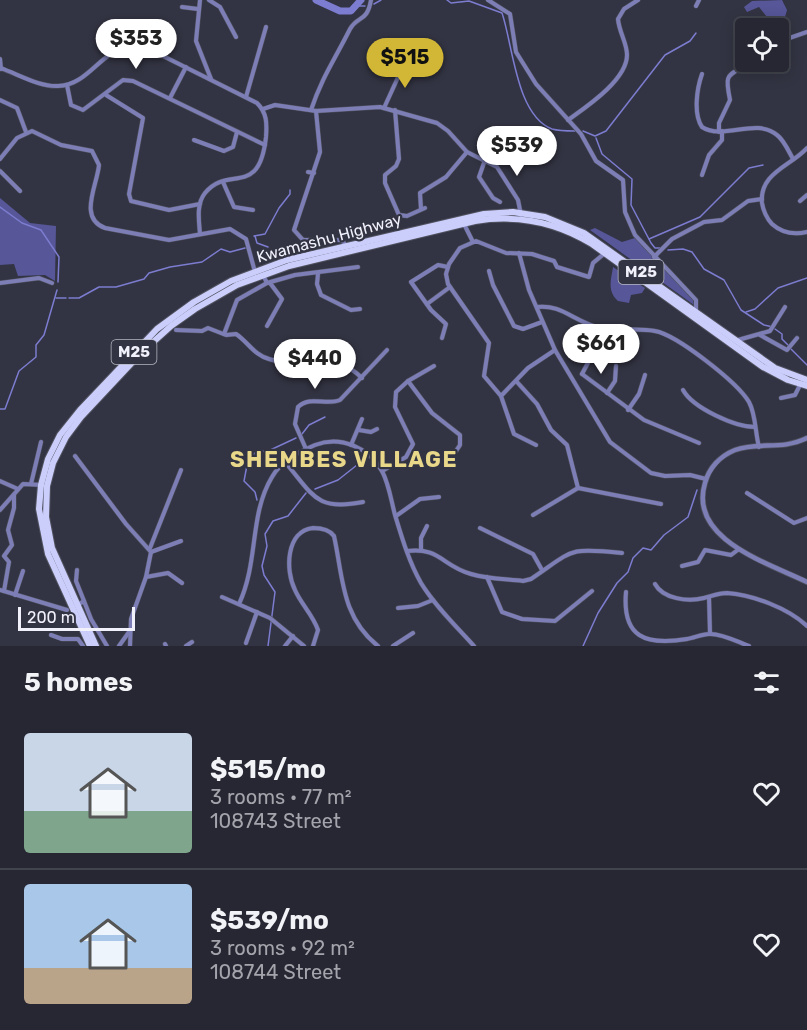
<!DOCTYPE html>
<meta charset="utf-8">
<style>
:root{--surface:#262732;--page:#32333e;--text:#f1f3f6;--muted:#a4a5ac;--line:#42444d;--accent:#d2b736}
body{margin:0;font-family:Rubik,sans-serif;background:var(--page);color:var(--text);height:100vh;display:flex;flex-direction:column;font-size:22px;white-space:nowrap}
*{box-sizing:border-box;margin:0}
p{font-size:20px;color:var(--muted)}
.icon{flex:none;width:33px;height:33px;fill:none;stroke:currentColor;stroke-width:2;stroke-linecap:round;stroke-linejoin:round}
.map{position:relative;height:646px;overflow:hidden}
.panel{display:flex;flex-direction:column;background:var(--surface);flex:1}
.panel>*{flex:none}
.controls{position:absolute;left:735px;top:18px;display:grid;gap:12px}
.controls a{display:grid;place-items:center;width:54px;height:54px;border-radius:6px;background:var(--surface);box-shadow:0 3px 15px #0003,0 0 0 2px var(--line);font-size:30px}
.scale{position:absolute;left:18px;bottom:15px;width:117px;box-sizing:border-box;padding-left:6px;border:3px solid #f0f1fb;border-top:0;font-size:16px;line-height:21px;white-space:nowrap;color:#f0f1fb;-webkit-text-stroke:4px #333443;paint-order:stroke}
.price{position:absolute;translate:-50% -51px;padding:0 14px;border-radius:21px;background:#fff;color:#222;font-size:20px;line-height:39px;filter:drop-shadow(0 2px 3px #0008)}
.price::after{content:'';position:absolute;left:50%;top:36px;width:18px;height:14px;margin-left:-9px;background:inherit;clip-path:polygon(0 0,100% 0,50% 100%)}
.price.current{background:var(--accent);color:#111}
ul{padding:0;list-style:none}
li{display:flex;align-items:center;gap:18px;height:150px;padding:0 24px}
li+li{border-top:2px solid var(--line)}
li span{display:grid;place-items:center;flex:none;width:168px;height:120px;border-radius:6px;color:#555}
li>.icon{margin-inline-start:auto}
span .icon{width:72px;height:72px;fill:#fffc;stroke-width:1}
li b{font-size:26px}
h2{display:flex;justify-content:space-between;align-items:center;height:72px;padding:0 24px;font-size:26px}
.map>svg:first-child{display:block}
.green{fill:#565698}
.lines{fill:none;stroke-linecap:round;stroke-linejoin:round}
.stream{stroke:#7c7cd0;stroke-width:1.5}
.river{stroke:#7c7cd0;stroke-width:7}
.minor-casing{stroke:#515260;stroke-width:5}
.tertiary-casing{stroke:#515260;stroke-width:6}
.primary-casing{stroke:#515260;stroke-width:8}
.minor{stroke:#7c7eb5;stroke-width:4}
.tertiary{stroke:#7c7eb5;stroke-width:4.5}
.primary{stroke:#cbcefb;stroke-width:6}
.labels{text-anchor:middle;dominant-baseline:central;stroke-width:4.5;stroke-linejoin:round;paint-order:stroke}
.shield{fill:#333443;stroke:#b7b8c4;stroke-width:1.5}
.shield-label{font-size:15px;font-weight:bold;fill:#f0f1fb}
.street-label{font-size:16px;fill:#f0f1fb;stroke:#333443}
.district-label{font-size:22px;font-weight:bold;letter-spacing:1.5px;fill:#ead88a;stroke:#333443}
</style>
<div class="map">
<svg width="807" height="646" viewBox="0 0 807 646">
<rect width="100%" height="100%" fill="#333443"/>
<!-- green -->
<g class="green">
<polygon points="782,0 787,10 785,17 768,28 761,27 759,23 767,17 759,7 747,12 744,7 752,1"/>
<polygon points="0,198 30,223 56,226 55,281 45,275 18,276 14,264 0,265"/>
<polygon points="595,228 622,242 635,238 693,300 694,305 590,230"/>
<path d="M613 267 645 288 642 293 631 295 629 303 618 301C607 291 611 280 613 267Z"/>
</g>
<g class="lines">
<!-- stream -->
<g class="stream">
<path d="M447 0 451 3 469 1 502 13C513 45 516 115 552 129 559 131 568 131 575 131"/>
<polyline points="374,4 381,0"/>
<polyline points="356,6 365,6"/>
<polyline points="583,131 595,136 606,131 665,55 690,41 696,33"/>
<polyline points="596,138 602,154 632,179 631,205 651,243 655,248 660,248"/>
<polyline points="0,207 22,223 41,230 59,257 58,282"/>
<polyline points="254,236 265,234 279,208 290,194 290,190"/>
<polyline points="255,236 257,243 268,247"/>
<polyline points="649,239 700,217 749,168 763,165"/>
<polyline points="668,250 683,249 692,252 704,269 724,280 741,310 764,325 773,327"/>
<polyline points="56,298 66,298"/>
<polyline points="69,298 79,298 99,287 116,287 144,279 149,273 170,267 202,262 221,249 230,252 245,248"/>
<polyline points="746,312 755,309 778,288 807,278"/>
<polyline points="775,329 782,334 782,339 788,345"/>
<polyline points="791,349 807,365"/>
<polyline points="0,409 5,409 19,371 36,357 36,345 44,335 57,290"/>
<polyline points="302,434 309,425 325,417"/>
<polyline points="315,489 338,480 357,465"/>
<polyline points="257,500 255,492 244,481 248,460 258,450 266,452 296,438"/>
<polyline points="268,646 275,592 264,575 262,566 267,546 265,534 273,521 288,516 306,493"/>
<polyline points="583,646 598,613 617,583 628,572 633,558 643,548 651,550 664,535 688,517 697,490"/>
</g>
<!-- river -->
<polyline class="river" points="316,0 340,11 351,11 361,0"/>
<defs>
<g id="minor">
<polyline points="200,0 196,41 211,79"/>
<polyline points="209,0 220,7 236,37"/>
<polyline points="488,0 510,14 516,52 536,84 581,134 596,161 623,180 625,212 635,235 696,300 696,313"/>
<polyline points="696,6 699,0"/>
<polyline points="182,7 198,9"/>
<polyline points="778,42 807,32"/>
<polyline points="139,46 143,23"/>
<polyline points="0,59 1,69"/>
<path d="M0 68C18 74 39 87 58 86 95 85 104 35 149 49L257 103C267 113 267 123 266 137 259 199 229 164 205 193 196 204 199 221 200 234"/>
<path d="M702 74C697 88 693 114 702 127 723 141 756 117 777 135 784 140 789 152 793 159"/>
<polyline points="67,85 71,105 83,110 123,80 133,81 265,145"/>
<polyline points="106,95 143,118 129,194 131,201 169,210 200,204"/>
<polyline points="246,97 266,27"/>
<polyline points="170,98 186,67"/>
<polyline points="0,100 17,108 26,132"/>
<polyline points="384,108 405,62 413,58 440,62"/>
<polyline points="263,109 275,105 316,111 380,107 437,123 448,131 467,152 497,167 518,200 521,215"/>
<path d="M311 110C322 77 335 59 350 29 358 15 367 23 371 0"/>
<polyline points="395,110 399,159 396,166 385,175 385,183 399,215 407,216 425,208"/>
<polyline points="316,111 320,152 294,230 303,240 342,240 346,246"/>
<path d="M568 120C586 107 627 80 627 55 627 43 619 32 618 19L624 9 638 0"/>
<path d="M719 132V123L730 100C724 71 728 77 751 62"/>
<polyline points="194,140 224,151 233,147 237,132"/>
<path d="M807 148C791 166 759 173 762 203 763 210 767 219 772 224 782 233 794 235 807 232"/>
<path d="M0 159 17 138 32 131 61 145 92 151 99 165C97 186 78 218 105 228L169 240 230 229 246 239 255 272"/>
<polyline points="485,160 479,177 493,198 500,202"/>
<polyline points="0,171 20,191"/>
<polyline points="308,172 314,173"/>
<polyline points="702,175 709,155 722,140 722,131"/>
<polyline points="223,182 234,207 253,210"/>
<polyline points="800,201 807,195"/>
<polyline points="421,209 420,193 446,177 467,152"/>
<polyline points="463,222 473,242"/>
<polyline points="519,253 529,290 555,350 610,442 651,473 665,476 690,475 706,479"/>
<polyline points="654,257 672,239 704,222 722,220 748,201 762,199"/>
<polyline points="489,271 493,285 514,326 523,329 542,322"/>
<polyline points="318,274 317,284 321,295 351,310 360,309"/>
<polyline points="263,275 267,283 295,275 358,267"/>
<polyline points="0,283 39,278 52,283"/>
<polyline points="427,304 450,287"/>
<path d="M537 307C562 304 574 322 600 328 618 332 637 327 655 331 677 335 737 382 749 402 756 415 755 432 759 447"/>
<polyline points="267,326 282,299 270,283"/>
<path d="M176 330 202 331 208 328 226 335 236 334C248 342 254 355 269 359 277 361 293 367 300 367 327 368 337 354 362 378"/>
<polyline points="224,334 237,300 267,283"/>
<polyline points="760,335 787,350 797,338"/>
<polyline points="442,338 446,324 431,310 411,282 438,265 448,267"/>
<polyline points="738,340 770,331 785,307"/>
<polyline points="582,374 644,420 699,443"/>
<polyline points="582,374 591,357"/>
<polyline points="408,381 432,413 460,435 460,445 448,463"/>
<polyline points="517,382 537,404 551,430 567,445 578,488"/>
<path d="M683 390C693 408 735 427 755 427"/>
<polyline points="607,393 615,381 616,366"/>
<polyline points="501,396 484,376 489,343 448,284 446,274 449,264 460,248 476,241 506,253 532,254 554,261 557,267 589,277 593,263 605,253"/>
<polyline points="781,398 795,395 800,385"/>
<polyline points="628,410 639,394 645,375"/>
<polyline points="359,430 371,432 377,429"/>
<polyline points="351,445 362,419"/>
<polyline points="536,445 514,434 501,396 528,368 555,350"/>
<path d="M306 449 295 424 298 407C310 395 326 406 340 400L387 350"/>
<polyline points="75,456 126,524 151,552 146,577"/>
<path d="M285 462C314 496 316 511 363 502"/>
<polyline points="382,471 406,457 413,444 395,407 396,392 408,381 434,366"/>
<polyline points="0,481 18,489"/>
<polyline points="31,484 41,442"/>
<polyline points="578,488 661,504"/>
<polyline points="747,493 794,523 807,518"/>
<polyline points="0,510 23,484 43,485"/>
<polyline points="533,515 578,488"/>
<polyline points="396,516 420,499 439,497"/>
<polyline points="480,528 533,554 542,570"/>
<polyline points="150,548 181,470"/>
<polyline points="421,549 421,538 427,526"/>
<path d="M407 551C440 547 442 566 471 574 488 579 506 579 523 581L531 579C574 550 567 547 622 553"/>
<polyline points="151,552 181,541"/>
<polyline points="682,566 698,562 705,550 731,555 739,549"/>
<polyline points="77,570 76,581 84,601"/>
<polyline points="487,577 502,612 522,619 555,621 592,591"/>
<path d="M655 584C663 599 688 602 704 598 712 596 719 593 727 593 753 595 788 608 807 626"/>
<polyline points="0,590 67,610"/>
<polyline points="4,591 9,562 4,556 12,545 8,530 14,508 14,495"/>
<path d="M626 592C622 637 645 646 687 639 694 638 702 634 709 634 721 633 738 642 749 646"/>
<polyline points="15,595 23,571"/>
<polyline points="222,597 270,618 304,646"/>
<polyline points="709,597 710,633"/>
<path d="M239 604C259 561 249 515 272 477 281 461 299 452 315 445 341 435 369 448 382 471 389 484 391 500 395 515 402 538 409 562 421 583 435 606 456 626 474 646"/>
<polyline points="76,606 84,601 91,619 107,646"/>
<polyline points="398,608 418,606 433,600"/>
<polyline points="51,635 62,639 78,639 83,646"/>
<polyline points="246,643 257,612"/>
<polyline points="165,644 166,646"/>
<polyline points="119,646 129,632"/>
<polyline points="130,646 131,619 146,577 168,573 182,583"/>
<polyline points="186,646 192,642"/>
<polyline points="285,646 293,636"/>
<path d="M313 646 318 630C313 615 301 604 295 590 285 570 286 531 313 528 321 528 329 529 334 536 343 576 341 617 378 646"/>
<polyline points="393,646 413,633"/>
</g>
<path id="tertiary" d="M807 438C781 451 759 441 735 450 720 456 709 468 705 483 688 539 768 563 807 582"/>
<g id="primary">
<polyline points="90,646 48,554 39,509 41,485 48,459 60,435 80,410 157,329 194,302 231,281 287,260 484,214 513,212 545,217 584,233 775,368 807,380"/>
<path d="M96 646 52 548 46 517 47 486 53 463 66 437 81 417 142 352 171 326 195 309 237 285 289 266 475 221C518 214 556 222 592 244L763 367 788 380 807 386"/>
</g>
</defs>
<!-- minor casing -->
<use href="#minor" class="minor-casing"/>
<!-- tertiary casing -->
<use href="#tertiary" class="tertiary-casing"/>
<!-- primary casing -->
<use href="#primary" class="primary-casing"/>
<!-- minor -->
<use href="#minor" class="minor"/>
<!-- tertiary -->
<use href="#tertiary" class="tertiary"/>
<!-- primary -->
<use href="#primary" class="primary"/>
</g>
<g class="labels">
<!-- shield labels -->
<g class="shield">
<rect x="618.5" y="260" width="45" height="24" rx="4.5"/>
<rect x="111.5" y="340" width="45" height="24" rx="4.5"/>
</g>
<g class="shield-label">
<text x="641" y="272">M25</text>
<text x="134" y="352">M25</text>
</g>
<!-- street labels -->
<g class="street-label">
<text transform="translate(329 238) rotate(-15)">Kwamashu Highway</text>
</g>
<!-- district labels -->
<g class="district-label">
<text x="344" y="459">SHEMBES VILLAGE</text>
</g>
</g>
</svg>
<div class="controls">
<a><svg class="icon" aria-label="locate" viewBox="0 0 24 24"><circle cx="12" cy="12" r="6"/><path d="M12 2v4M12 18v4M2 12h4M18 12h4"/></svg></a>
</div>
<div class="scale">200 m</div>
<b class="price" style="left:136px;top:70px">$353</b>
<b class="price current" style="left:405px;top:89px">$515</b>
<b class="price" style="left:517px;top:177px">$539</b>
<b class="price" style="left:601px;top:375px">$661</b>
<b class="price" style="left:315px;top:390px">$440</b>
</div>
<section class="panel">
<h2>5 homes<svg class="icon" aria-label="filters" viewBox="0 0 24 24"><path d="M4 7h16M4 17h16"/><circle cx="9" cy="7" r="2"/><circle cx="15" cy="17" r="2"/></svg></h2>
<ul>
<li><span style="background:linear-gradient(#c9d6e8 65%,#7fa58c 0)"><svg class="icon" aria-label="home" viewBox="0 0 24 24"><path d="M3 11l9-7 9 7M6 9v11h12V9"/></svg></span><div><b>$515/mo</b><p>3 rooms · 77 m²</p><p>108743 Street</p></div><svg class="icon" aria-label="heart" viewBox="0 0 24 24"><path d="M12 20l-8-8c-3-5 5-10 8-4 3-6 11-1 8 4z"/></svg></li>
<li><span style="background:linear-gradient(#a9c7e8 70%,#b9a48a 0)"><svg class="icon" aria-label="home" viewBox="0 0 24 24"><path d="M3 11l9-7 9 7M6 9v11h12V9"/></svg></span><div><b>$539/mo</b><p>3 rooms · 92 m²</p><p>108744 Street</p></div><svg class="icon" aria-label="heart" viewBox="0 0 24 24"><path d="M12 20l-8-8c-3-5 5-10 8-4 3-6 11-1 8 4z"/></svg></li>
</ul>
</section>
